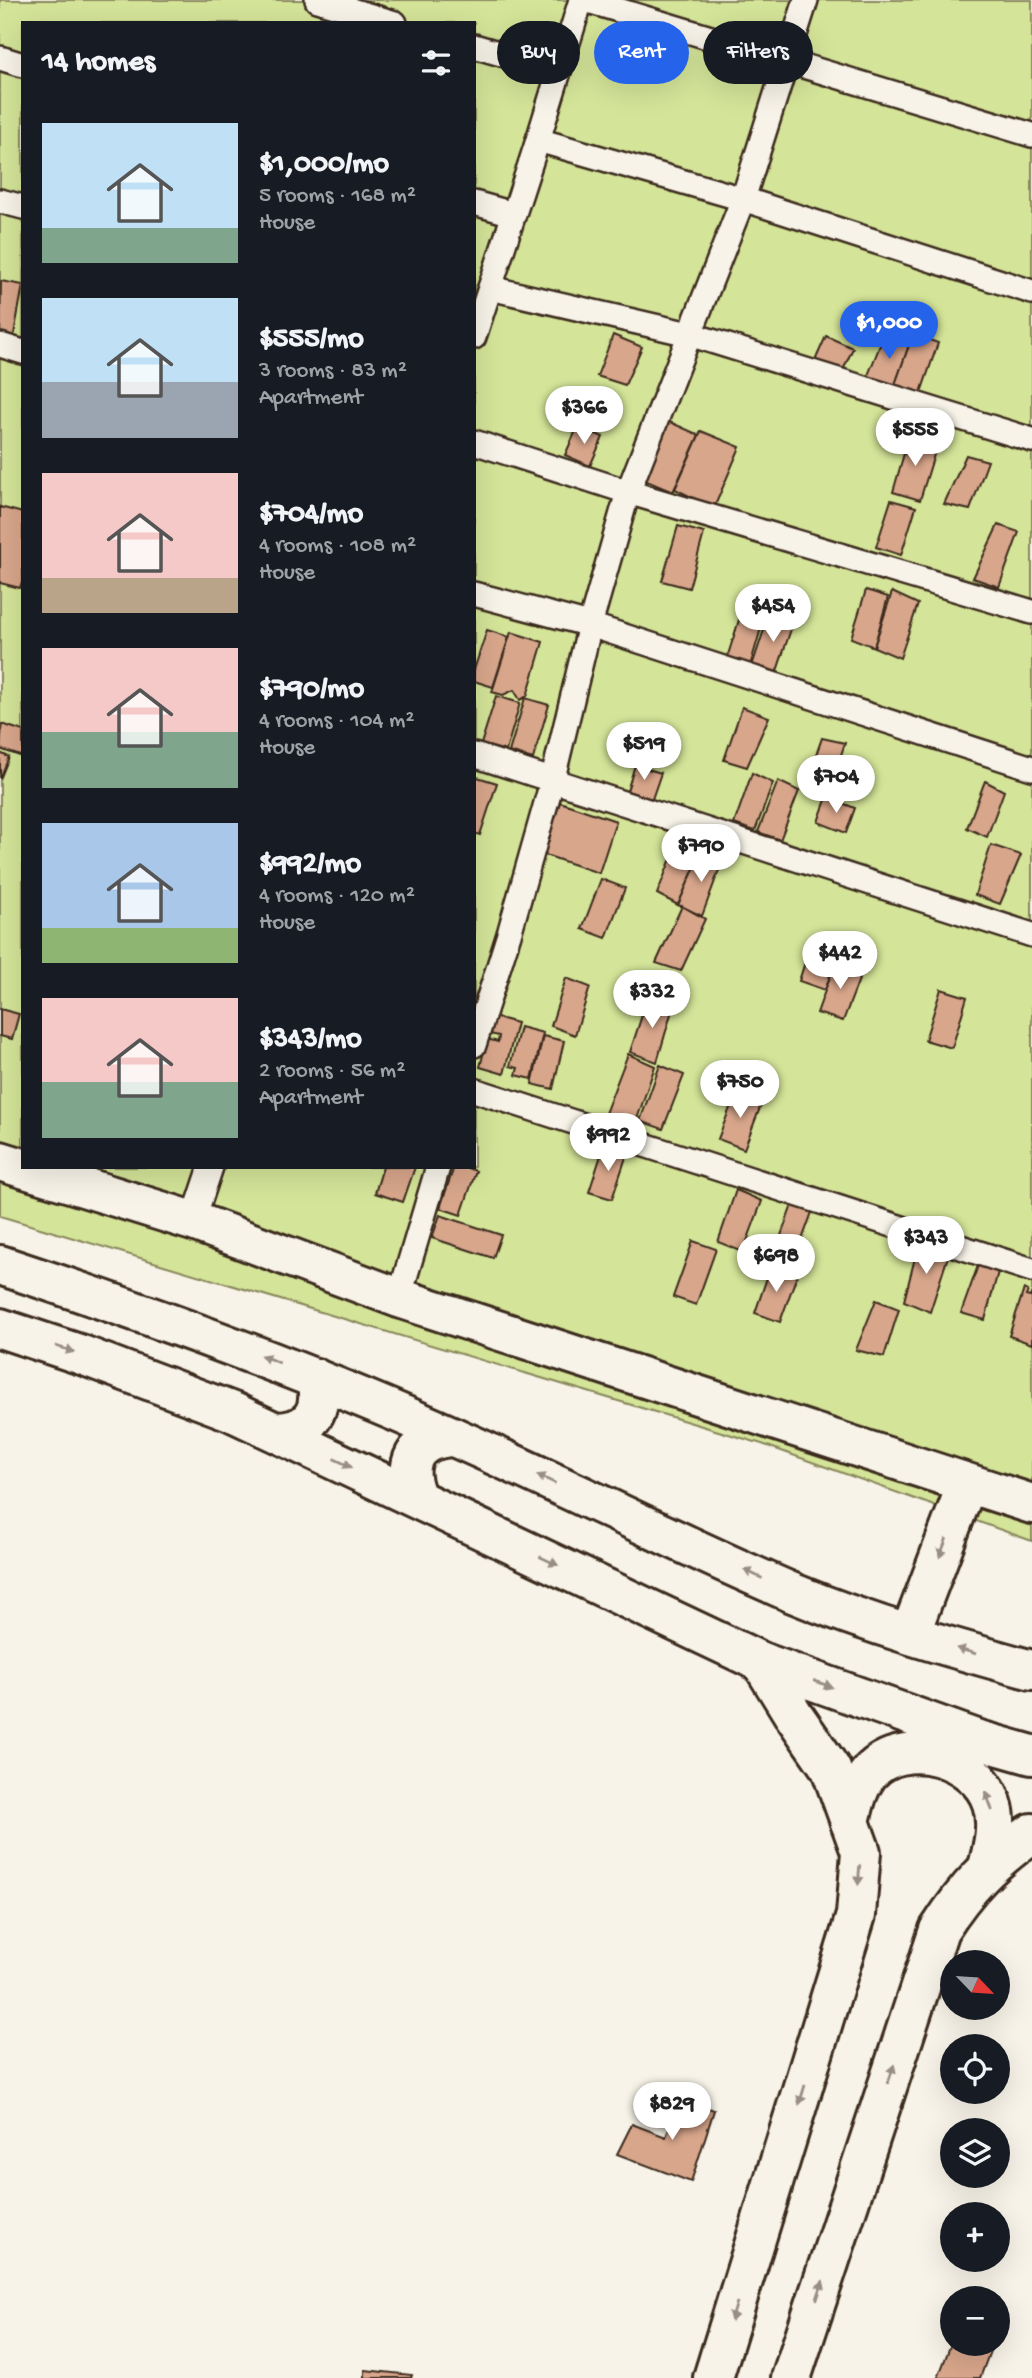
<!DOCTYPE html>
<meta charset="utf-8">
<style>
:root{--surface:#171b24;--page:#20242c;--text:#f1f3f6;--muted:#9ea1a6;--accent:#2563eb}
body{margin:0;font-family:"Gochi Hand",sans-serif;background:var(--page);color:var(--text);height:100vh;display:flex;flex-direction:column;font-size:26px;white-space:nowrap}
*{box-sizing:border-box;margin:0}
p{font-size:23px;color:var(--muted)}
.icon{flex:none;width:38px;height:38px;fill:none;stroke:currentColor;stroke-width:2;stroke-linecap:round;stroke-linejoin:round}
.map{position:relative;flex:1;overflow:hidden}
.drawer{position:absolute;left:21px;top:21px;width:455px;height:1148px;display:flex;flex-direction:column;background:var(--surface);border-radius:0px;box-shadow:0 7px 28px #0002}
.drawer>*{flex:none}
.banner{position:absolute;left:497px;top:21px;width:429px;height:63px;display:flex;gap:14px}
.needle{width:46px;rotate:115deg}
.buttons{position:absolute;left:940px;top:1950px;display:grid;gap:14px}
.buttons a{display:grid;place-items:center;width:70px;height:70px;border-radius:50%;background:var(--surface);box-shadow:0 7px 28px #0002;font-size:35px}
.price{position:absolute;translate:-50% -60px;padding:0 16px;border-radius:24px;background:#fff;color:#222;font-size:23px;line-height:46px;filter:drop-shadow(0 2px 4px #0008)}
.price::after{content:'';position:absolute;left:50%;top:42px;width:21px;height:16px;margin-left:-10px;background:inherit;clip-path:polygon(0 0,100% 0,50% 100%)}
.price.on{background:var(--accent);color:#fff}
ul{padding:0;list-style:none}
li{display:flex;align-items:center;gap:21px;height:175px;padding:0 21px}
li span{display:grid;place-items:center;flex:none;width:196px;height:140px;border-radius:0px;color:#555}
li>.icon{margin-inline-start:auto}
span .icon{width:84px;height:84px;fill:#fffc;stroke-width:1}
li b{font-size:30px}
h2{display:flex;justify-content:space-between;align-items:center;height:84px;padding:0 21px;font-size:30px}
.pill{padding:0 24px;border-radius:32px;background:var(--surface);box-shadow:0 7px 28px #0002;font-size:24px;line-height:63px}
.pill.on{background:var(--accent);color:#fff}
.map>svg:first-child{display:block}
.green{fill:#d4e498;stroke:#88875b;stroke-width:2;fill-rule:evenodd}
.building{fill:#d8a68b;stroke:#3b2a1e;stroke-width:2}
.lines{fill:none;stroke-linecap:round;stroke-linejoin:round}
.lane-casing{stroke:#3b2a1e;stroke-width:28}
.street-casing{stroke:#3b2a1e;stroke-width:44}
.secondary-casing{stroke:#3b2a1e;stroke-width:44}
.lane{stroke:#f7f3e8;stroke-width:23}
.street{stroke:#f7f3e8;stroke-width:38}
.secondary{stroke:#f7f3e8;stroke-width:38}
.oneway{fill:#998e83}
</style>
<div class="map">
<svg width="1032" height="2378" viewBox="0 0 1032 2378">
<rect width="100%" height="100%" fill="#f7f3e8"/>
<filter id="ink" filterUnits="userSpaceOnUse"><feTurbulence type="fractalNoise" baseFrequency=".0143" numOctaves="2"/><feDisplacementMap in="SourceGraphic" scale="14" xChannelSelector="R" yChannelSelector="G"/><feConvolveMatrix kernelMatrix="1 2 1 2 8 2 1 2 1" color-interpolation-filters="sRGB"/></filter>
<g filter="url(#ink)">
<!-- green -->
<path class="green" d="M0 0H1032V1541L762 1444 0 1216ZM23 23H474V1167H23Z"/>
<!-- building -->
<g class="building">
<polygon points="1,281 23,285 13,340 0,337"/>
<polygon points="888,325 913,334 891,396 863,388"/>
<polygon points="913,334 938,343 917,404 891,396"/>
<polygon points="613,335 642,347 625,385 597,376"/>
<polygon points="826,336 853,348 841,375 814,363"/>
<polygon points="663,419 699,435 673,492 637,477"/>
<polygon points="578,426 603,437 590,466 565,455"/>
<polygon points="701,431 740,447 714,508 675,489"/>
<polygon points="909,436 937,445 920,500 893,492"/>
<polygon points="966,455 988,461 970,510 944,504"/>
<polygon points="891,500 916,507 901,555 876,547"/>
<polygon points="0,507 23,513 23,578 20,588 0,583"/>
<polygon points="998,525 1019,532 999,587 973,578"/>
<polygon points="678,526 704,533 689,588 662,581"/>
<polygon points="866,590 888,597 874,647 851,638"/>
<polygon points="892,592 918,604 900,658 874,647"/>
<polygon points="744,604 766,611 750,666 727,658"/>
<polygon points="770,612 794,620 776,674 751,669"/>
<polygon points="487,630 509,637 493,687 474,681 474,670"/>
<polygon points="511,632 543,642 527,696 520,700 514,690 503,695 492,692"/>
<polygon points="496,696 520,703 506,751 481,744"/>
<polygon points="525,698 549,705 533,759 509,752"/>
<polygon points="742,707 769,717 747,767 724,760"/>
<polygon points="2,724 23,731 23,757 0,749"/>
<polygon points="822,738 845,743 827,797 804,789"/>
<polygon points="0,753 9,757 0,779"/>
<polygon points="635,765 661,773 652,799 627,791"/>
<polygon points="752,773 773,783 755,831 734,824"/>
<polygon points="474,776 497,783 480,835 474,833"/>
<polygon points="778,781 799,791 780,840 758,832"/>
<polygon points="985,781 1004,791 987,837 967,828"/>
<polygon points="827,797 855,808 846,833 818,822"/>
<polygon points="560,802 616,821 599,873 542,854"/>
<polygon points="678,841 702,851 678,905 657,894"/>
<polygon points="991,845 1021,855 1000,904 975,895"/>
<polygon points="702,851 723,859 702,916 678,905"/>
<polygon points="601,879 625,888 606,938 582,929"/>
<polygon points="682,906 705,919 681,971 656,963"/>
<polygon points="809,950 836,960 825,990 799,981"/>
<polygon points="836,960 863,969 843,1021 817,1013"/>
<polygon points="566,978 590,987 575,1035 551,1026"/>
<polygon points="941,989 967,997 952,1048 925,1040"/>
<polygon points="648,997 673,1007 657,1062 630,1052"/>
<polygon points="0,1009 19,1014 12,1039 0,1036"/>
<polygon points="495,1017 517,1023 504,1074 480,1067 487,1039 498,1042 499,1036 490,1034"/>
<polygon points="520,1027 543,1033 532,1079 516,1075 518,1068 510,1066"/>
<polygon points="543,1036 564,1041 553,1089 532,1084"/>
<polygon points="628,1054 655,1066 635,1125 604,1116"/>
<polygon points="660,1065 684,1075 663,1129 640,1121"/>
<polygon points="737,1090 763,1100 744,1149 718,1139"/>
<polygon points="604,1146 627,1154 612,1199 589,1192"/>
<polygon points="383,1167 415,1167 403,1202 375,1193"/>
<polygon points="454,1167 464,1167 476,1171 461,1215 440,1208"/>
<polygon points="736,1190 762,1201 743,1252 718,1242"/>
<polygon points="792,1205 812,1212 793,1265 773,1258"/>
<polygon points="440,1215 501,1235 493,1258 432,1238"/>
<polygon points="693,1241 716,1249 696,1305 673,1297"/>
<polygon points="919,1242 949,1253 930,1312 904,1301"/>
<polygon points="980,1260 999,1268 985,1320 961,1313"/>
<polygon points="771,1266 797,1275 780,1322 755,1313"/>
<polygon points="1024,1289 1028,1291 1026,1296 1030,1297 1032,1292 1032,1344 1009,1336"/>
<polygon points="876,1300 899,1309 884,1357 856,1350"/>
<polygon points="680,2097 714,2110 691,2182 617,2154 632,2124 666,2137"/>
<polygon points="952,2341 952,2343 993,2343 980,2378 938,2378"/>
<polygon points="365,2370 412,2375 411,2378 365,2378"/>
</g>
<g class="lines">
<defs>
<g id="lane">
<polyline points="317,0 395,23"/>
<polyline points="585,0 1032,135"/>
<polyline points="474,46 559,71"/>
<polyline points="0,58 23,65"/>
<polyline points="538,140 743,199 1032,292"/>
<polyline points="0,201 23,207"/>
<polyline points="474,203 513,214"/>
<polyline points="490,288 689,334 1032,440"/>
<polyline points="474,337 538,140 581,0"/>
<polyline points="0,345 23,352"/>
<polyline points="474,442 628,492 1032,612"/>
<polyline points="474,594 590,625 1032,768"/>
<polyline points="474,755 1032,935"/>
<polyline points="474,1045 509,934 552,782 590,625 628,492 743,199 806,0"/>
<polyline points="474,1090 1032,1270"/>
<polyline points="193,1221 211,1167"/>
<polyline points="399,1298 438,1167"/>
</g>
<polyline id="street" points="0,1161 193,1221 399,1298 1032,1504"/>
<g id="secondary">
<path d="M0 1265C161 1318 320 1376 474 1446 581 1494 686 1547 793 1593 870 1625 952 1648 1032 1670"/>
<polyline points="0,1328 82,1355 233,1412 761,1662 979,1740 1032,1755"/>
<path d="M277 1432C311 1431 325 1410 315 1378"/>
<path d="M417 1498C402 1463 414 1439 453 1437"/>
<polyline points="910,1634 967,1484"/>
<path d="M850 1822C854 1805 858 1786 870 1772 904 1735 977 1757 992 1803 999 1824 993 1847 988 1867"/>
<polyline points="713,2378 856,1915 861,1852 831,1769 793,1714 761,1662"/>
<path d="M791 2378 939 1930C968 1885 989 1865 1032 1833"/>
</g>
</defs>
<!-- lane casing -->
<use href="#lane" class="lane-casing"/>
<!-- street casing -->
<use href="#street" class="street-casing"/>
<!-- secondary casing -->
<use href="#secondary" class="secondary-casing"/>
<!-- lane -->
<use href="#lane" class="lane"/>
<!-- street -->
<use href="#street" class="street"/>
<!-- secondary -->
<use href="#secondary" class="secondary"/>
</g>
<!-- one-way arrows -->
<defs><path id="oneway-solid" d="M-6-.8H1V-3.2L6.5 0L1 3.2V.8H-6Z" transform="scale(1.75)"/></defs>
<g class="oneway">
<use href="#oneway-solid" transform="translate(65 1349) rotate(18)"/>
<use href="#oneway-solid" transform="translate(270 1359) rotate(-158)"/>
<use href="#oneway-solid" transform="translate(343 1463) rotate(26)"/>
<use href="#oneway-solid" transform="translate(546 1479) rotate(-155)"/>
<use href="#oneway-solid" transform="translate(943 1548) rotate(111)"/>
<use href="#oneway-solid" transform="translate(549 1561) rotate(25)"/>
<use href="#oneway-solid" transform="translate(753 1574) rotate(-155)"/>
<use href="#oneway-solid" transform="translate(966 1651) rotate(-164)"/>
<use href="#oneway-solid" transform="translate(823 1684) rotate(20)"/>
<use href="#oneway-solid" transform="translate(989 1801) rotate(-109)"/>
<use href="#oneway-solid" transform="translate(859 1875) rotate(94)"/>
<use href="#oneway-solid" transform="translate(891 2074) rotate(-72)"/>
<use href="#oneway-solid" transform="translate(802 2095) rotate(107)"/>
<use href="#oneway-solid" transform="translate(820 2290) rotate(-72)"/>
<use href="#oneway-solid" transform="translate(734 2312) rotate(107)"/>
</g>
</g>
</svg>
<div class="buttons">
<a><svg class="needle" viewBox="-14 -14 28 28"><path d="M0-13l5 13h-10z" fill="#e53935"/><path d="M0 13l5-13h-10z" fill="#9ea1a6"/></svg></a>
<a><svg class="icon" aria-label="locate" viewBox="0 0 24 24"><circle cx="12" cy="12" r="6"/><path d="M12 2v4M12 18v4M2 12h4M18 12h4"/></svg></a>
<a><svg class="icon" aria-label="layers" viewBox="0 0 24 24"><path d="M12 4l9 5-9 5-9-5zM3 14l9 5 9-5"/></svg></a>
<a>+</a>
<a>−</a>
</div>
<b class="price on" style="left:889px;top:361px">$1,000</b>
<b class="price" style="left:584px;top:446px">$366</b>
<b class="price" style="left:915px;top:468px">$555</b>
<b class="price" style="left:773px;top:644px">$454</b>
<b class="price" style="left:644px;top:782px">$519</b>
<b class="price" style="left:836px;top:815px">$704</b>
<b class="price" style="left:701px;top:884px">$790</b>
<b class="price" style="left:840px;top:991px">$442</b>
<b class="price" style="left:652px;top:1030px">$332</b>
<b class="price" style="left:740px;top:1120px">$750</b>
<b class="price" style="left:608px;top:1173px">$992</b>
<b class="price" style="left:926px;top:1276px">$343</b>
<b class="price" style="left:776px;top:1294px">$698</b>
<b class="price" style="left:672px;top:2142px">$829</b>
<div class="banner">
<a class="pill">Buy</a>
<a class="pill on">Rent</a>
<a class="pill">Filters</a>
</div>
<section class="drawer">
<h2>14 homes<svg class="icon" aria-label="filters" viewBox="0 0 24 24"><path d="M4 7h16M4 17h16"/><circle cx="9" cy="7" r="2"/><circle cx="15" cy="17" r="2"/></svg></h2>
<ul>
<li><span style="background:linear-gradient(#bfe0f5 75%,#7fa58c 0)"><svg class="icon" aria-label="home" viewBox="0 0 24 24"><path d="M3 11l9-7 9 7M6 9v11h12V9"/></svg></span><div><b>$1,000/mo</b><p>5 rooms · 168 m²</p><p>House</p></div></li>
<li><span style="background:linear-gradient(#bfe0f5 60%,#9aa5b1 0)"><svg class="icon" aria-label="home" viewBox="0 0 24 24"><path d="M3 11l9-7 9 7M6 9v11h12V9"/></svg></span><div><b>$555/mo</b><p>3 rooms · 83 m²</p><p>Apartment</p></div></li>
<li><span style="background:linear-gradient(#f6c9c9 75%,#b9a48a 0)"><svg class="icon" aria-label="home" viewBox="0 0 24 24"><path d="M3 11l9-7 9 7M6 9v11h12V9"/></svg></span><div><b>$704/mo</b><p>4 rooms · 108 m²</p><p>House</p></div></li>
<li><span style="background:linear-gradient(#f6c9c9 60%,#7fa58c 0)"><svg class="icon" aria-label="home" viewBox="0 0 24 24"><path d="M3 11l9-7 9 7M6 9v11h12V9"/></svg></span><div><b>$790/mo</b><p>4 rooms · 104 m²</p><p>House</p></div></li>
<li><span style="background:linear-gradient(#a9c7e8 75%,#8fb573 0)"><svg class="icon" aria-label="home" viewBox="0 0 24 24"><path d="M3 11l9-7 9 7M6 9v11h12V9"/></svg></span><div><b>$992/mo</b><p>4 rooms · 120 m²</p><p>House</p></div></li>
<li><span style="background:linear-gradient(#f6c9c9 60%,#7fa58c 0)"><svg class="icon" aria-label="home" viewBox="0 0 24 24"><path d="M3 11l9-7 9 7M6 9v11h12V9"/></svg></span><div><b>$343/mo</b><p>2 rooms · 56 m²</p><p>Apartment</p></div></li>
</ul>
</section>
</div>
